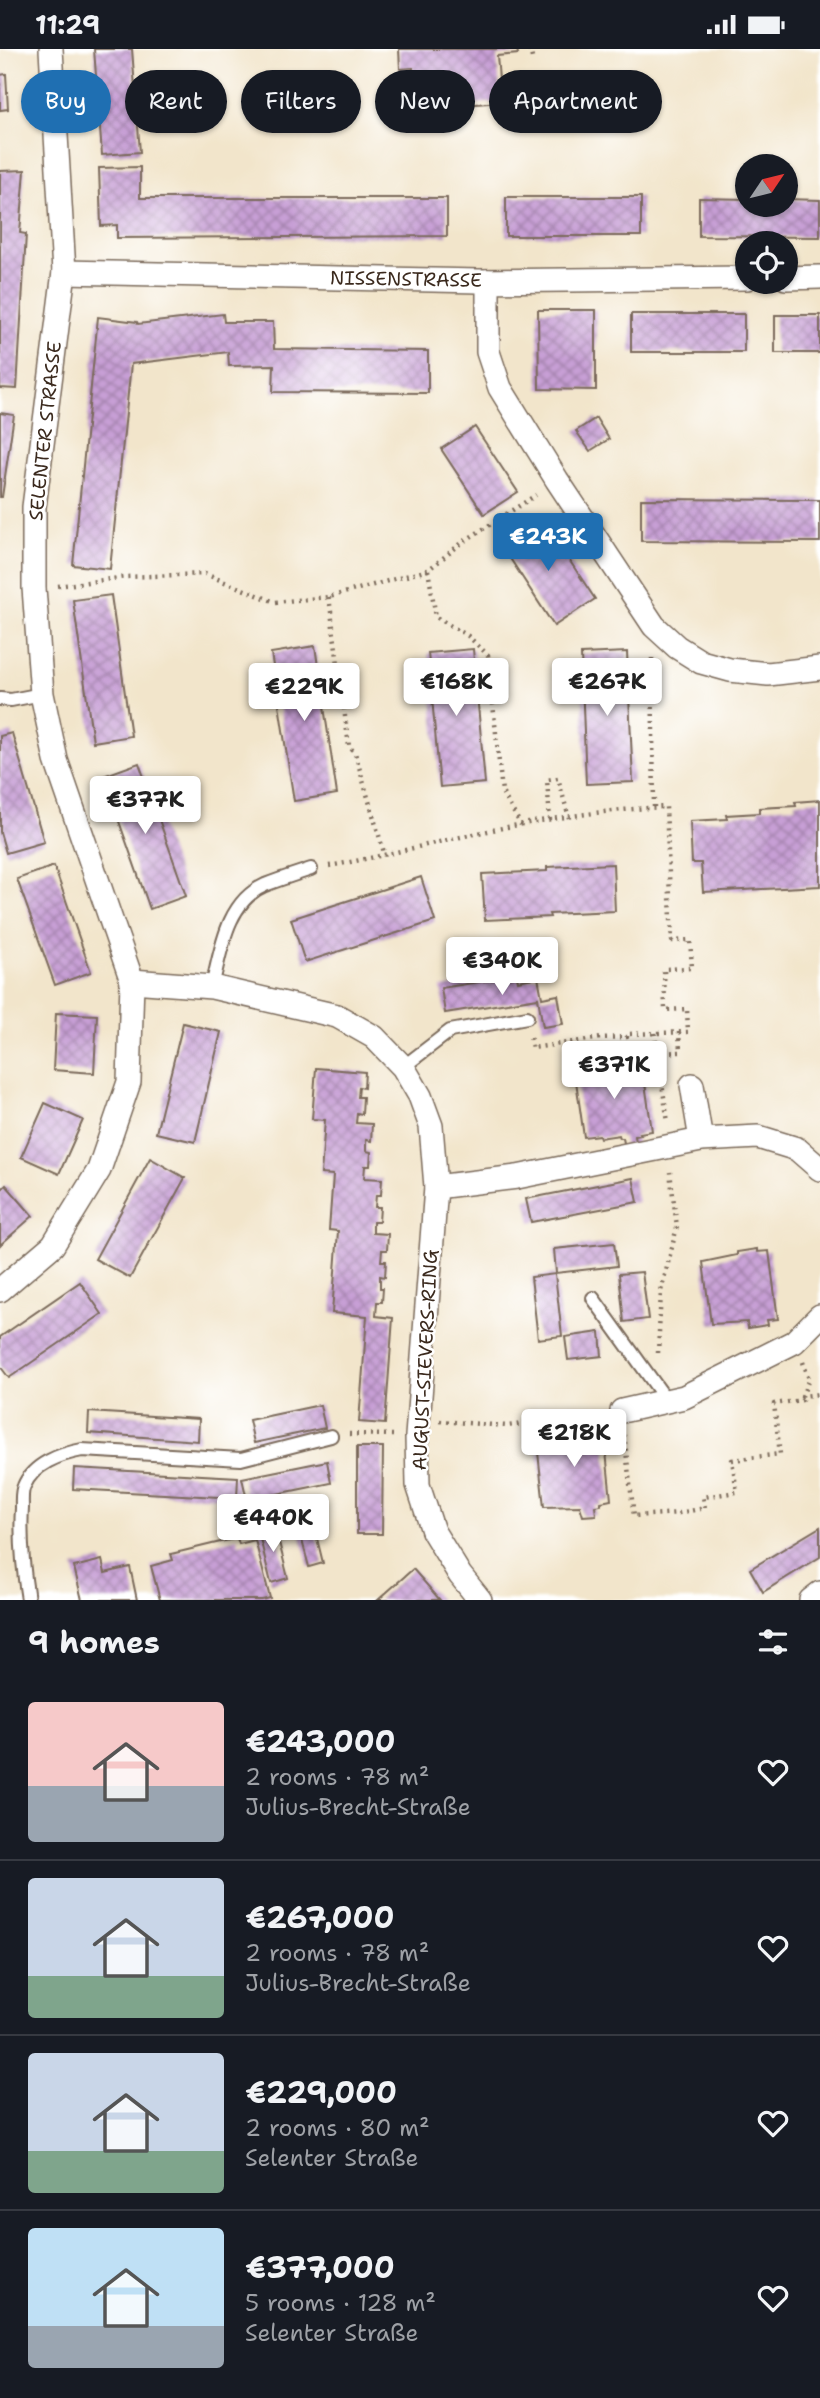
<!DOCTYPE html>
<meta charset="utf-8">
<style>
:root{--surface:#171b24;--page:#242831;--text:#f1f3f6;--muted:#9ea1a6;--line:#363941;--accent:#1f6fb2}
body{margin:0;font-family:"Shantell Sans",sans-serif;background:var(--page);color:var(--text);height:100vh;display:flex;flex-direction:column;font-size:26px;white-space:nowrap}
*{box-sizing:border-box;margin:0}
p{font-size:23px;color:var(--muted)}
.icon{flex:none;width:38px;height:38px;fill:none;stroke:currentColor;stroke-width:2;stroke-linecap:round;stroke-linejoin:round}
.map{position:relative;height:1551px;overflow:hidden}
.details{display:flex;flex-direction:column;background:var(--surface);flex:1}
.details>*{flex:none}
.hud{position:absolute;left:21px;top:21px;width:779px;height:63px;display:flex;gap:14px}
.needle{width:46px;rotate:55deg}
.tools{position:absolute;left:735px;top:105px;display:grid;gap:14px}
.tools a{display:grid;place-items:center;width:63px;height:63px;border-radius:50%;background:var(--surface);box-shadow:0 2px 5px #0004;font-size:35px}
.price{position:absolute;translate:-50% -60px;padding:0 16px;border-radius:7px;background:#fff;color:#222;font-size:23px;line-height:46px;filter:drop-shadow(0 2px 4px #0008)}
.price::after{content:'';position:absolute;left:50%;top:42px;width:21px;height:16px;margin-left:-10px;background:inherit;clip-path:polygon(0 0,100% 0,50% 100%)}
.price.on{background:var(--accent);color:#fff}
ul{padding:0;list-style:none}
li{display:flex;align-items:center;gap:21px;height:175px;padding:0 28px}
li+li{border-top:2px solid var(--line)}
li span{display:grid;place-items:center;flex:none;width:196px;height:140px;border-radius:7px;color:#555}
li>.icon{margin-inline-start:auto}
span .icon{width:84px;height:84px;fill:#fffc;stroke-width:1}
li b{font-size:30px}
h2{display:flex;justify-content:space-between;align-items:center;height:84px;padding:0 28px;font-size:30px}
.chip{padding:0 24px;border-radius:32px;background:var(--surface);box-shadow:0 2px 5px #0004;font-size:24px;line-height:63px}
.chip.on{background:var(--accent);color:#fff}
.status{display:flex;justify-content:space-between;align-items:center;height:49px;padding:0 35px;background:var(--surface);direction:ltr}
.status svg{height:19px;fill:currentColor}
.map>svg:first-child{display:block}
.building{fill:url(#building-cross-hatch)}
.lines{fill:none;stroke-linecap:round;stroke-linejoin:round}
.lane-casing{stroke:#7b6b5b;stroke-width:16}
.street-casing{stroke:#7b6b5b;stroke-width:26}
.path{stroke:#7b6b5b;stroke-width:4.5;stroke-dasharray:2 5;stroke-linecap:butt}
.lane{stroke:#fff;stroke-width:12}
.street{stroke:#fff;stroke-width:23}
.labels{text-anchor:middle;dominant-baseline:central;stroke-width:5;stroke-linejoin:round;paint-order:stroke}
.street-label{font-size:19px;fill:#3b2a1e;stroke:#fff}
</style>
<div class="status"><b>11:29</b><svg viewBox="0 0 49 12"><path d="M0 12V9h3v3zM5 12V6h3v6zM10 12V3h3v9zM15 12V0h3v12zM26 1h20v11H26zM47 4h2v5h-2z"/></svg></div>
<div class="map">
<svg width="820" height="1551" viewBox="0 0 820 1551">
<defs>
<pattern id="building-cross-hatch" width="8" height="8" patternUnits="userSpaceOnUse" patternTransform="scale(1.75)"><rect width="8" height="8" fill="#c79fd5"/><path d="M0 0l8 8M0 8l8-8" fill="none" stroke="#a382ac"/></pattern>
</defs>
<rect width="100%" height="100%" fill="#fff"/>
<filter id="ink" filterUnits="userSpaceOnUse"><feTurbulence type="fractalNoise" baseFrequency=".0143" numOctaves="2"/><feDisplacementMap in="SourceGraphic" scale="14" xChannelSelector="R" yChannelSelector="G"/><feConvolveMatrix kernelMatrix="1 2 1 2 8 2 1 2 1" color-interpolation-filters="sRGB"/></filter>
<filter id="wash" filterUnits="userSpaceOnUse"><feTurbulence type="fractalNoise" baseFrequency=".00686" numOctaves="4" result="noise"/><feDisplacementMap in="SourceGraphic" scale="28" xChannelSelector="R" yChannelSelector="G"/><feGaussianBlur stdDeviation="1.57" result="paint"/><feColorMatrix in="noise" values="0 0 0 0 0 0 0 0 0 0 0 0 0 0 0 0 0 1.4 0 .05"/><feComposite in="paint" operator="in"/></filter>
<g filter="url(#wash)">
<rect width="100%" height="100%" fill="#f2e5cb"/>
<g id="blocks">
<!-- building -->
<g class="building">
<polygon points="94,0 132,0 140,103 102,106"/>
<polygon points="399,0 517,0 518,5 497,7 501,53 423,59 421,40 414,41 413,19 400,20"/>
<polygon points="6,25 8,60 0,61 0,26"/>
<polygon points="140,118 140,149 447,149 447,187 117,189 117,176 101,177 99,119"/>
<polygon points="25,121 20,184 26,185 17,340 0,339 0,122"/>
<rect x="506" y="148" width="135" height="39"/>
<polygon points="699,149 747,150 747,156 786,156 786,150 820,151 820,188 699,187"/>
<polygon points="538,261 596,261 596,341 539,340"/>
<polygon points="223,265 224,273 273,273 274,300 428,302 428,344 273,343 274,316 229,317 228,303 131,315 110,520 73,516 98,268 137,273 138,275"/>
<rect x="631" y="265" width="113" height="38"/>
<rect x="775" y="266" width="45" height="38"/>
<polygon points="0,364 14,366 2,448 0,448"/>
<polygon points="596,369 609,390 590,402 576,382"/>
<polygon points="475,378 518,443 484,465 441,400"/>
<polygon points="641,450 820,451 820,493 641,492"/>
<polygon points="542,470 595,550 554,577 502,497"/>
<polygon points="111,546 131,687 93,693 73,551"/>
<polygon points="315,597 337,745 294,752 271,604"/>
<polygon points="473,600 485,734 440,738 428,604"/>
<polygon points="627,603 633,733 586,735 581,605"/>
<polygon points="12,684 44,793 6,804 0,783 0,687"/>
<polygon points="139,714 186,847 150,860 103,727"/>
<polygon points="820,751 820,837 703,843 701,814 692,814 690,772 727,770 726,766 759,764 759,759 796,757 795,753"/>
<polygon points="613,815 615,862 549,865 550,868 485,871 482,825 547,822 547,818"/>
<polygon points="54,817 91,923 55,936 17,830"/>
<polygon points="421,828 435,872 305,913 291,870"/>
<polygon points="517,927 518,932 538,928 542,949 558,946 563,975 543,978 538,949 445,964 441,939"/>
<polygon points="56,964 97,966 94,1024 53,1021"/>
<polygon points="183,974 221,983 195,1093 156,1084"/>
<polygon points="625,1007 626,1013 631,1012 632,1016 642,1014 652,1082 640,1084 641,1086 635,1087 637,1098 625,1099 623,1089 620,1089 619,1086 600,1089 599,1086 584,1088 575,1025 578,1025 577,1019 590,1017 591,1021 609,1018 609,1016 613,1015 612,1009"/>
<polygon points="316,1019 365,1023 364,1039 359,1038 358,1048 363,1048 362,1065 357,1064 356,1074 372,1075 371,1092 366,1091 366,1102 371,1103 370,1117 365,1117 364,1129 382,1130 381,1146 376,1146 375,1158 380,1158 379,1173 373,1173 373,1184 388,1185 387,1201 382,1201 381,1212 386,1212 385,1228 380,1227 380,1239 383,1239 382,1253 377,1253 376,1267 393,1269 385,1375 359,1373 367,1267 332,1264 338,1182 329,1181 333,1126 321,1125 325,1071 312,1070"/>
<polygon points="45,1054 83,1071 59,1125 21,1108"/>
<polygon points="150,1109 185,1129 130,1229 95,1210"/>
<polygon points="633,1129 638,1153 531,1173 526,1150"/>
<polygon points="6,1136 33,1167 0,1196 0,1142"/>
<polygon points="614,1194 617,1217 556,1224 554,1200"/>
<polygon points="757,1200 757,1203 769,1202 778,1270 767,1271 768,1276 748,1279 747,1273 711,1275 703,1213 737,1206 737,1203"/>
<polygon points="642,1223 648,1270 624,1273 619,1225"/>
<polygon points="555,1225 562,1287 538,1290 531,1228"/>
<polygon points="80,1233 102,1265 9,1329 0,1317 0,1288"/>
<polygon points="600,1283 602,1307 568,1311 565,1288"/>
<polygon points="320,1356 325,1379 254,1394 249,1371"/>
<polygon points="89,1363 199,1370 198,1392 88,1384"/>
<polygon points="585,1373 586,1381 592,1380 592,1384 604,1383 611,1451 601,1453 601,1456 595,1457 596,1466 583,1467 580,1457 544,1458 536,1385 551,1384 551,1389 572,1387 571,1374"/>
<polygon points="357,1398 383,1398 382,1485 357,1485"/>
<polygon points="327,1412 331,1434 247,1451 242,1429"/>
<polygon points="74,1419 238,1428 237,1449 73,1440"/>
<polygon points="313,1473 323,1514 309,1518 298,1476"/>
<polygon points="275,1477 288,1529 271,1534 258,1481"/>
<polygon points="820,1478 820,1508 763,1543 750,1520"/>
<polygon points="237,1489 239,1495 255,1491 270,1549 262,1551 160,1551 151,1517 173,1511 171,1505"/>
<polygon points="102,1511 105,1524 130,1518 137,1551 82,1551 74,1518"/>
<polygon points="413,1520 440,1551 378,1551"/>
</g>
</g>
</g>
<g filter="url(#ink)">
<use href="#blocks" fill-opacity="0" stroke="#7b6b5b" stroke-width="2"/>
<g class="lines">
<defs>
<g id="lane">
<polyline points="0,650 11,651 42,645"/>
<path d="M212 938C221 902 226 853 265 836 280 830 296 825 311 820"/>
<polyline points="403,1018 450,982 527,968"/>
<polyline points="593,1249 667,1352"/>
<path d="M28 1551C23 1520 20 1489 22 1459 22 1452 21 1443 24 1437 33 1415 60 1405 82 1401L241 1410 331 1387"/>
</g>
<g id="street">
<polyline points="64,223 479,232 747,229"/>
<polyline points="786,229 820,228"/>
<polyline points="488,232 488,303 500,339 557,431 654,577 677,598 701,613 730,621 768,625 820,619"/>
<polyline points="132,932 212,938 337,967 374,988 403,1018 420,1047 431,1077 436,1138 417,1387 418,1436 433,1482 460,1526 480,1551"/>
<polyline points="692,1036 701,1091"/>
<polyline points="436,1138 517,1128 701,1091 758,1088 797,1100 820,1120"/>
<polyline points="0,1241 53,1196 99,1121 129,1033 132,932 56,711 42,645 34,539 34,458 64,223 51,0"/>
<polyline points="622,1362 684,1348 794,1293 820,1267"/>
<polyline points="811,1551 820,1544"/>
</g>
</defs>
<!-- lane casing -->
<use href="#lane" class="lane-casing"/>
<!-- street casing -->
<use href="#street" class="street-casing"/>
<!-- path -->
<g class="path">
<polyline points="530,0 532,9"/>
<polyline points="428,521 436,568 468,587 488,606 502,743 521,776"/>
<polyline points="58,537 126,528 205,525 275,553 329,548 428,521 463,493 536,446"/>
<polyline points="329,548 349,697 355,704 385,807"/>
<polyline points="652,609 654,759"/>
<polyline points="550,771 547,731 558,729 569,769"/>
<path d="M329 817C375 809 420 797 465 787 531 772 599 761 666 758L672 892 690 891 692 919 664 920 665 961 687 960 688 983 627 985V988L601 989 532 999 530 986"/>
<polyline points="655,984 657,1004 668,1073"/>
<polyline points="657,1004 680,1003 679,983"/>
<polyline points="658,1304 661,1242 677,1178 670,1123"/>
<polyline points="803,1313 809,1330 802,1347 820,1345"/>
<polyline points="440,1372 507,1377 598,1365"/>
<polyline points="349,1385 393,1386"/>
<polyline points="624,1386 634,1467 679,1464 705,1459 703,1448 737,1443 732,1411 780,1405 774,1355 802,1351 802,1347"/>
</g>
<!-- lane -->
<use href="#lane" class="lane"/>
<!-- street -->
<use href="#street" class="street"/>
</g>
</g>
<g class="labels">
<!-- street labels -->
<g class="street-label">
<text transform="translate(406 230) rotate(1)">NISSENSTRASSE</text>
<text transform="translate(45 382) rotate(-84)">SELENTER STRASSE</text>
<text transform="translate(425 1311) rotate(-87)">AUGUST-SIEVERS-RING</text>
</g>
</g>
</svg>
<div class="tools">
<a><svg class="needle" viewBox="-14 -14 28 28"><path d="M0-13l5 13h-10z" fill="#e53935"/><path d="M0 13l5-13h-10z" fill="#9ea1a6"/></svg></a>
<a><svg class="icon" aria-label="locate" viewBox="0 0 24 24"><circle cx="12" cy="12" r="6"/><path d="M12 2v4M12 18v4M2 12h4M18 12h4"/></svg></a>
</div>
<b class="price on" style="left:548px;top:524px">€243K</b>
<b class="price" style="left:456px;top:669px">€168K</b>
<b class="price" style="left:607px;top:669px">€267K</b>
<b class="price" style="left:304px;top:674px">€229K</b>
<b class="price" style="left:145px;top:787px">€377K</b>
<b class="price" style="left:502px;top:948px">€340K</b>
<b class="price" style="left:614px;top:1052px">€371K</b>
<b class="price" style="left:574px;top:1420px">€218K</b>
<b class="price" style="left:273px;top:1505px">€440K</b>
<div class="hud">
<a class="chip on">Buy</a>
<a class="chip">Rent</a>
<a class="chip">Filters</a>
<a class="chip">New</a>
<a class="chip">Apartment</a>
</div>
</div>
<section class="details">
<h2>9 homes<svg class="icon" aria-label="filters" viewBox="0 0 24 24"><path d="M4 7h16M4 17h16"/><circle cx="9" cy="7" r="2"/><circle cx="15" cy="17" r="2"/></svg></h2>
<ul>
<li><span style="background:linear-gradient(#f6c9c9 60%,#9aa5b1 0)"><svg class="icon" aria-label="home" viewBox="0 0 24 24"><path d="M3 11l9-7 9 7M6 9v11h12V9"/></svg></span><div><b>€243,000</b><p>2 rooms · 78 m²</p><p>Julius-Brecht-Straße</p></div><svg class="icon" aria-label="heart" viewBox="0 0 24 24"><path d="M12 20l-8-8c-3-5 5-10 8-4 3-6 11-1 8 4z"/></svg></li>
<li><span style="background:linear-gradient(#c9d6e8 70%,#7fa58c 0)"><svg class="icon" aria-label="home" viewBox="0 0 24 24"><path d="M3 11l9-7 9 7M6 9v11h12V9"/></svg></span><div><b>€267,000</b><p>2 rooms · 78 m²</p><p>Julius-Brecht-Straße</p></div><svg class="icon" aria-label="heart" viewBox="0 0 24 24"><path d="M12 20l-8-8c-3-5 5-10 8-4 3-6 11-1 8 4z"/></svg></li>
<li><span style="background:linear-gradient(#c9d6e8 70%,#7fa58c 0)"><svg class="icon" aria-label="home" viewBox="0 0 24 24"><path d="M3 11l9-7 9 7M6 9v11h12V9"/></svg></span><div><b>€229,000</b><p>2 rooms · 80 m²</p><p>Selenter Straße</p></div><svg class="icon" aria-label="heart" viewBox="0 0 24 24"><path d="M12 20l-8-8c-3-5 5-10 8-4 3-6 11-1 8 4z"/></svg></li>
<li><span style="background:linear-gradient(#bfe0f5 70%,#9aa5b1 0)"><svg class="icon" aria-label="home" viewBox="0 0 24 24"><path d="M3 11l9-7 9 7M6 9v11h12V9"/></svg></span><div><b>€377,000</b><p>5 rooms · 128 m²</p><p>Selenter Straße</p></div><svg class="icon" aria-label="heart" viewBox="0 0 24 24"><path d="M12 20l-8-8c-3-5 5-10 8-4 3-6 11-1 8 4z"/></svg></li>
</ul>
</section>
